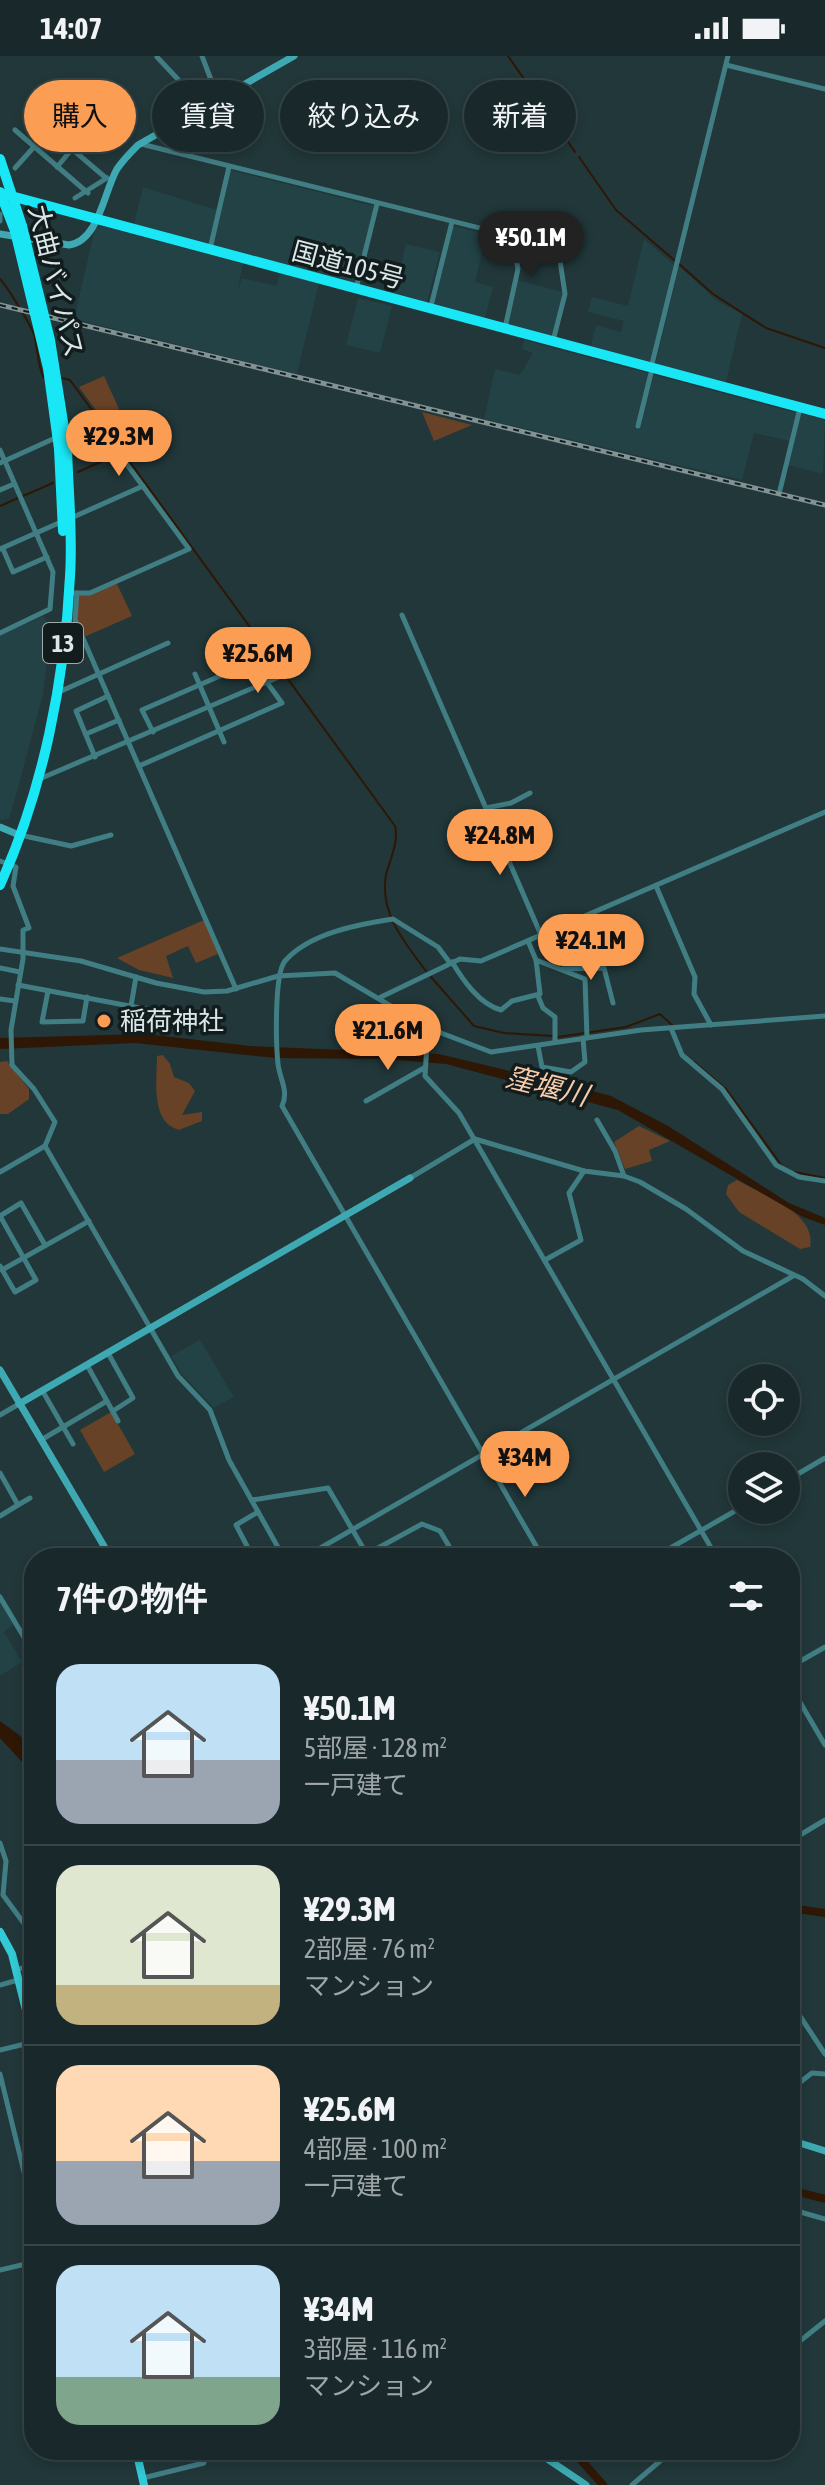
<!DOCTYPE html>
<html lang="ja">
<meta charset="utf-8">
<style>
:root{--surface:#19292b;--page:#263537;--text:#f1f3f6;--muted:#9fa6a9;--line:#374547;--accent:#fc9d54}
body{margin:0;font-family:"Asap Condensed","Noto Sans JP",sans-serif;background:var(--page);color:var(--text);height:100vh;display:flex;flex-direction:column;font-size:30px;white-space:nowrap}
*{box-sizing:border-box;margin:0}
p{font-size:26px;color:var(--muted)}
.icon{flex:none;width:44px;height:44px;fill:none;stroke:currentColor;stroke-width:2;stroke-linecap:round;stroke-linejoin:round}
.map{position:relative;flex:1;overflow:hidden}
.side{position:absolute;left:24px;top:1492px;width:776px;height:912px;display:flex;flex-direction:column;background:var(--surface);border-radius:32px;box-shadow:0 4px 12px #0003,0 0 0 2px var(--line)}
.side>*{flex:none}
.guide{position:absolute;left:24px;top:24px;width:778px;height:72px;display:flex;gap:16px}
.controls{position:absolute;left:728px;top:1308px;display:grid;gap:16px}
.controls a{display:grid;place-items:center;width:72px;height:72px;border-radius:50%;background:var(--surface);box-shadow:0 4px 12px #0003,0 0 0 2px var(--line);font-size:40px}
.price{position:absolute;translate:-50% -68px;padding:0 18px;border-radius:28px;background:var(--accent);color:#111;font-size:26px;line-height:52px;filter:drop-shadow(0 2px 4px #0008)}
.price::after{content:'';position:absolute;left:50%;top:48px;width:24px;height:18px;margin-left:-12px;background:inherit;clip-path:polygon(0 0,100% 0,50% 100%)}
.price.on{background:#222;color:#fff}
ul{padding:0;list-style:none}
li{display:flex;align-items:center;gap:24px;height:200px;padding:0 32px}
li+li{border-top:2px solid var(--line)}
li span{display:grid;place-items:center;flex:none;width:224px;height:160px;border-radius:24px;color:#555}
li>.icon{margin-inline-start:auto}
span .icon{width:96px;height:96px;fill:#fffc;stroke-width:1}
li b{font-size:34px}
h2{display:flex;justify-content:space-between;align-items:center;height:96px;padding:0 32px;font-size:34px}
.tag{padding:0 28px;border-radius:36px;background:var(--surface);box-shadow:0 4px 12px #0003,0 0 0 2px var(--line);font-size:28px;line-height:72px}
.tag.on{background:var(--accent);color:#111}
.status{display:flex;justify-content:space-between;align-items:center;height:56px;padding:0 40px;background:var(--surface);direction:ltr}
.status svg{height:22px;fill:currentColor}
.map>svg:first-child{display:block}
.built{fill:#224245}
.green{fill:#674226}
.water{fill:#2f1705}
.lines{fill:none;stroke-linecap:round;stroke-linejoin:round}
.stream{stroke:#2f1705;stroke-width:2}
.river{stroke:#2f1705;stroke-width:8}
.street{stroke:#417e84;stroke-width:5}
.secondary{stroke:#3ea9b2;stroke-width:7}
.primary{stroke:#33c9d5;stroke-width:8}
.highway{stroke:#1ae7f6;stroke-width:10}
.rail-casing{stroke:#819294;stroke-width:5}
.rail{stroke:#131c1d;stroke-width:2;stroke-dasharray:6;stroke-linecap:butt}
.highway-bridge{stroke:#1ae7f6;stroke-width:10}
.poi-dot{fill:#fc9d54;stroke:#131c1d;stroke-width:3}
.labels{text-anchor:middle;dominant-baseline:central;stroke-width:7;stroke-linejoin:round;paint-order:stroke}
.shield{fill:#131c1d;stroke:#9eaaab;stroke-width:2}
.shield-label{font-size:24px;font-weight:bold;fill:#dae7e8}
.street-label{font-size:26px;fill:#dae7e8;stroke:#131c1d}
.poi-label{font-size:26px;fill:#dae7e8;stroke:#131c1d;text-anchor:start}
.water-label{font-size:28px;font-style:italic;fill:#f7caaa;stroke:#131c1d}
</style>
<div class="status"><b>14:07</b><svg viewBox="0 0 49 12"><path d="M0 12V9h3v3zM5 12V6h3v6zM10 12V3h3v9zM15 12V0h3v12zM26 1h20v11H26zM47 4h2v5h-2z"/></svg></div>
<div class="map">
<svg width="825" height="2429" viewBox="0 0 825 2429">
<rect width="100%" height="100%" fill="#213739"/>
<!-- built -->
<g class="built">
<polygon points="230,114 374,150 355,228 211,192"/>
<polygon points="143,131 217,154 208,191 133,172"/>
<polygon points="102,170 243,208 238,233 242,222 276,230 280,217 319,227 297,318 74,263 95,172"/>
<polygon points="453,170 486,178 475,226 493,231 485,262 434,249"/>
<polygon points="644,183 674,209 651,308 590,292 596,269 621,276 624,265 588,256 592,241 628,250"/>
<polygon points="406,188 440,196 427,246 394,237"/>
<polygon points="679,210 716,244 742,258 726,326 655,309"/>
<polygon points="517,224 563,236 552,281 505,269"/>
<polygon points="358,242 392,250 380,297 346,289"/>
<polygon points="524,284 797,357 790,385 754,377 742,424 484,363 495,313 520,319 533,297 522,293"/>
<polygon points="801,357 825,364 823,418 788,409"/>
<polygon points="44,560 51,575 43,638 16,739 9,762 4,764 0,763 0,579"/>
<polygon points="200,1284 234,1341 214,1352 181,1317 171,1300"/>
<polygon points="0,1545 13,1569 4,1576 22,1606 0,1620"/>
</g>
<!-- green -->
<g class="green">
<polygon points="104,320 119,353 101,361 79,331"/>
<polygon points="422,356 472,369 434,385"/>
<polygon points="117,528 132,560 84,581 76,564 78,539"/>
<polygon points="204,864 218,898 196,907 188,890 166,900 173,922 139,914 117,902"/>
<path d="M163 999 170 1008 174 1021 189 1027 195 1035 182 1059 202 1056V1065L179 1074C150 1066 157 1024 157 1000Z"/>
<polygon points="7,1005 29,1033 29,1043 8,1058 0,1058 0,1006"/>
<polygon points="639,1070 670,1085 649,1094 652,1105 625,1113 614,1086"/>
<path d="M737 1124C761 1138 817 1156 810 1191L800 1193 739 1156 726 1138 728 1129Z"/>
<polygon points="111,1356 135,1398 104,1416 80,1374"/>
</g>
<!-- water -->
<g class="water">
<polygon points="146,978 250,990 439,998 585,1033 611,1040 668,1070 789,1147 825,1162 825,1169 803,1161 618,1054 446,1008 386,1003 275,1002 135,987 0,993 0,982"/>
<path d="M0 1665C25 1683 34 1687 34 1719L0 1682Z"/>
</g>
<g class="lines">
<!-- stream -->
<g class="stream">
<polyline points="508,0 575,96"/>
<polyline points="579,101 616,154 674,204"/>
<polyline points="679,208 713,238 766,272 825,292"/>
<path d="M0 223C7 230 30 268 34 278 38 292 37 309 44 322"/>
<path d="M58 321 70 324 395 770C399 786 390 803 386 819 379 857 405 887 426 915"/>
<polyline points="78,416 116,399"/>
<polyline points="23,440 53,427"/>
<polyline points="0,450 18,442"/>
<polyline points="431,921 474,970 504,977 552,980"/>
<polyline points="558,981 626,971 660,958 673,970"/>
<polyline points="694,1006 726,1033 782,1110"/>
<polyline points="795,1116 825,1122"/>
</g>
<!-- river -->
<g class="river">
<polyline points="790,1852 825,1857"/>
<polyline points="790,2134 825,2143"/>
<polyline points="572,2394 603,2429"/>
</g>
<!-- street -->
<g class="street">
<polyline points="202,0 213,29 222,39"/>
<polyline points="157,1 203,50"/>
<polyline points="726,9 825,33"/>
<polyline points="15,74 88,137"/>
<polyline points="141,88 512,180 518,213 505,272"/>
<polyline points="57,111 72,93 106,122"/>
<polyline points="15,112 34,91"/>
<polyline points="75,142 107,122"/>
<polyline points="0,158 0,165"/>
<polyline points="210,193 229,111"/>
<polyline points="356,233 377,148"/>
<polyline points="430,254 452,166"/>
<polyline points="553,285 565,238 558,191 564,179"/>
<polyline points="651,312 728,0"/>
<polyline points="638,370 652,313"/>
<polyline points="70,378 95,365 189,493 90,537 74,537"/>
<polyline points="0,394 53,516 50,553 0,577"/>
<polyline points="0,407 53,383"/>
<polyline points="0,434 14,428"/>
<polyline points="780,434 800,352"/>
<polyline points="71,462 143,430"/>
<polyline points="0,493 61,466"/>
<polyline points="3,493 13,516 47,501"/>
<polyline points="77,537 75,564 236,933"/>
<polyline points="402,559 541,879"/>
<polyline points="195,618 224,686"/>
<polyline points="59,636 168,587"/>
<polyline points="86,678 119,664"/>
<polyline points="95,701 76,655 108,640"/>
<polyline points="139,710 282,647 252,606 142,654 153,676"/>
<polyline points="37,724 281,620"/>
<polyline points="486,752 511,747 530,737"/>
<polyline points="20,779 71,790 111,779"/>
<polyline points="0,805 3,806"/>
<polyline points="656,830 695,921 694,938 711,969"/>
<polyline points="0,893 81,905 156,927 204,936 227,935 278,920 335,917 428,972 491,996 641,974 825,960"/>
<polyline points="536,904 585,923 587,982"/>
<path d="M452 906C463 924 479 948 501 954L512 945 540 938 536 904 528 885"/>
<path d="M450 907 438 891 393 863C360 868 309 877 285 905 274 918 276 989 278 1008 280 1024 289 1035 282 1050L543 1502"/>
<polyline points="0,912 20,916"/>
<polyline points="562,913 604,912 613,947"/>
<polyline points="18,929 151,954"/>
<polyline points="48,935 42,966 83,965 87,941"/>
<polyline points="538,940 543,952 555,961 555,986"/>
<polyline points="381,941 460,903 481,905 825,756"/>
<polyline points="0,943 15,945"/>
<polyline points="131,950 136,921"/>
<polyline points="428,972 425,1020 459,1057 717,1502"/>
<polyline points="671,972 682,999 722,1033 776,1109 799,1121 825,1125"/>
<polyline points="538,990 542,1011 571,1016 585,1006 583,982"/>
<polyline points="366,1045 424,1012"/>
<polyline points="597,1064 615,1095 624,1120"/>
<polyline points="45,1090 178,1320 210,1354 229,1404 284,1502"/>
<polyline points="0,1116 45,1090 55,1066 34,1033 12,1009 11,974 23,903 23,874 29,872 13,830 16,811 10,809"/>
<polyline points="410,1122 475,1083 584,1115 624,1120 640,1126 686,1153 743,1195 803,1223 825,1240"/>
<polyline points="0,1160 36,1224 15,1236 0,1210"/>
<polyline points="0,1160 21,1147 45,1189"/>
<polyline points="545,1204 581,1184 569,1137 584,1115"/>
<polyline points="2,1214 89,1165"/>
<polyline points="108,1297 133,1342 113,1355"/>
<polyline points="87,1309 118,1365"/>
<polyline points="42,1334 73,1388"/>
<polyline points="0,1359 19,1348"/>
<polyline points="41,1384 107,1345"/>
<polyline points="0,1417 18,1449 0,1460"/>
<polyline points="786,1425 825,1402"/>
<polyline points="252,1444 328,1432 369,1502"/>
<polyline points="18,1449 30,1442"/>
<polyline points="247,1490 236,1469 258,1456"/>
<polyline points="367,1498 422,1468 440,1475 456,1502"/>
<polyline points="303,1502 793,1220"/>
<polyline points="653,1502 742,1451"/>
<polyline points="0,1541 34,1598"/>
<polyline points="790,1611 825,1591"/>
<polyline points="790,1629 825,1689"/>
<polyline points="790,1785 825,1764"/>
<polyline points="0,1787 6,1805 3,1839 34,1881"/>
<polyline points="16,1914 34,1908"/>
<polyline points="0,1929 18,1924"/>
<polyline points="790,1945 825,1998"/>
<polyline points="0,1994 33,1986"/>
<polyline points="0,2018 34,2157"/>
<polyline points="790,2034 812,2017 825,2018"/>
<polyline points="790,2153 825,2163"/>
<polyline points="0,2214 34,2206"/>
<polyline points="790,2293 825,2265"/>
<polyline points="143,2422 204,2407 203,2394"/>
<polyline points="632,2429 673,2394"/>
</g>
<!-- secondary -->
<g class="secondary">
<path d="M0 178 69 189C99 185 104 135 117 113 123 104 131 96 138 89L294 0"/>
<polyline points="0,771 19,779"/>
<polyline points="0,1314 111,1502"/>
<polyline points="19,1348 410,1122"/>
<polyline points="790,2084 825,2095"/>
<polyline points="534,2394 586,2429"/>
</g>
<!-- primary -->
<g class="primary">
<polyline points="0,1876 12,1898 34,1986"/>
<polyline points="136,2394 144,2429"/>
</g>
<!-- highway -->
<g class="highway">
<polyline points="0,103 22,170"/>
<polyline points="0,136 15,175"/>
<polyline points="0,137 825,358"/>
<polyline points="59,393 63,475"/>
<path d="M0 829C43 735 65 623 70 520 73 477 68 434 67 391"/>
</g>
<defs>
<polyline id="rail" points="0,249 825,449"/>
</defs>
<!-- rail casing -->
<use href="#rail" class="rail-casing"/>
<!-- rail -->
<use href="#rail" class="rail"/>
<!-- highway-bridge -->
<g class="highway-bridge">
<polyline points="22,170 50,284 67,391"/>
<polyline points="15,175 48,312 59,393"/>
</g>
</g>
<!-- markers -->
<circle class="poi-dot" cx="104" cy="965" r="8"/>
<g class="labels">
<!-- shield labels -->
<rect class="shield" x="43" y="567" width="40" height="40" rx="6"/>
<g class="shield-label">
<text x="63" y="587">13</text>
</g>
<!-- street labels -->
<g class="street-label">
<text transform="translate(348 209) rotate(15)">国道105号</text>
<text transform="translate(56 225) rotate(76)">大曲バイパス</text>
</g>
<!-- poi labels -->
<g class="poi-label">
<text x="120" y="965">稲荷神社</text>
</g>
<!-- water labels -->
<g class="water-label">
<text transform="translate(547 1030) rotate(14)">窪堰川</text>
</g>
</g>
</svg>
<div class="controls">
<a><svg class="icon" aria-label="locate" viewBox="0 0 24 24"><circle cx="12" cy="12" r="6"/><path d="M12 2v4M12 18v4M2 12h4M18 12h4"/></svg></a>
<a><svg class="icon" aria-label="layers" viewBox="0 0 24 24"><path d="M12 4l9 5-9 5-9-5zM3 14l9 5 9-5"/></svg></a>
</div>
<b class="price on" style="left:531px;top:223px">¥50.1M</b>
<b class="price" style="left:119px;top:422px">¥29.3M</b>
<b class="price" style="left:258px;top:639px">¥25.6M</b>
<b class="price" style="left:500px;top:821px">¥24.8M</b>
<b class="price" style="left:591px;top:926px">¥24.1M</b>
<b class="price" style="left:388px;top:1016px">¥21.6M</b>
<b class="price" style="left:525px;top:1443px">¥34M</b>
<div class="guide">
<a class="tag on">購入</a>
<a class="tag">賃貸</a>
<a class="tag">絞り込み</a>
<a class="tag">新着</a>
</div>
<section class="side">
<h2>7件の物件<svg class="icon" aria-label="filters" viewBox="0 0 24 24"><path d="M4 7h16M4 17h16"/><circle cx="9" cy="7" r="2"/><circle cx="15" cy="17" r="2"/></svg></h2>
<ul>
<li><span style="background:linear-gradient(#bfe0f5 60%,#9aa5b1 0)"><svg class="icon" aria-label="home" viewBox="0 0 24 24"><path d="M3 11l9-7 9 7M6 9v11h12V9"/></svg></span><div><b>¥50.1M</b><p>5部屋 · 128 m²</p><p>一戸建て</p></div></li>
<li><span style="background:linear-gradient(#dfe7d0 75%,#c2b280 0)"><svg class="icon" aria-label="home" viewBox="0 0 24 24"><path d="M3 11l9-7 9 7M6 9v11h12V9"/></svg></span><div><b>¥29.3M</b><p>2部屋 · 76 m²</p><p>マンション</p></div></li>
<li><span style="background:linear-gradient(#ffd9b3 60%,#9aa5b1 0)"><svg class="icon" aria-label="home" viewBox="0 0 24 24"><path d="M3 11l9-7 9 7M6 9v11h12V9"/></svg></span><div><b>¥25.6M</b><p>4部屋 · 100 m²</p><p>一戸建て</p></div></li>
<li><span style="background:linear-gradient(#bfe0f5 70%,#7fa58c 0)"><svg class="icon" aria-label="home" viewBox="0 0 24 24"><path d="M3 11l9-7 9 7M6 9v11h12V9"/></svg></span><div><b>¥34M</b><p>3部屋 · 116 m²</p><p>マンション</p></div></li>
</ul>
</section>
</div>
